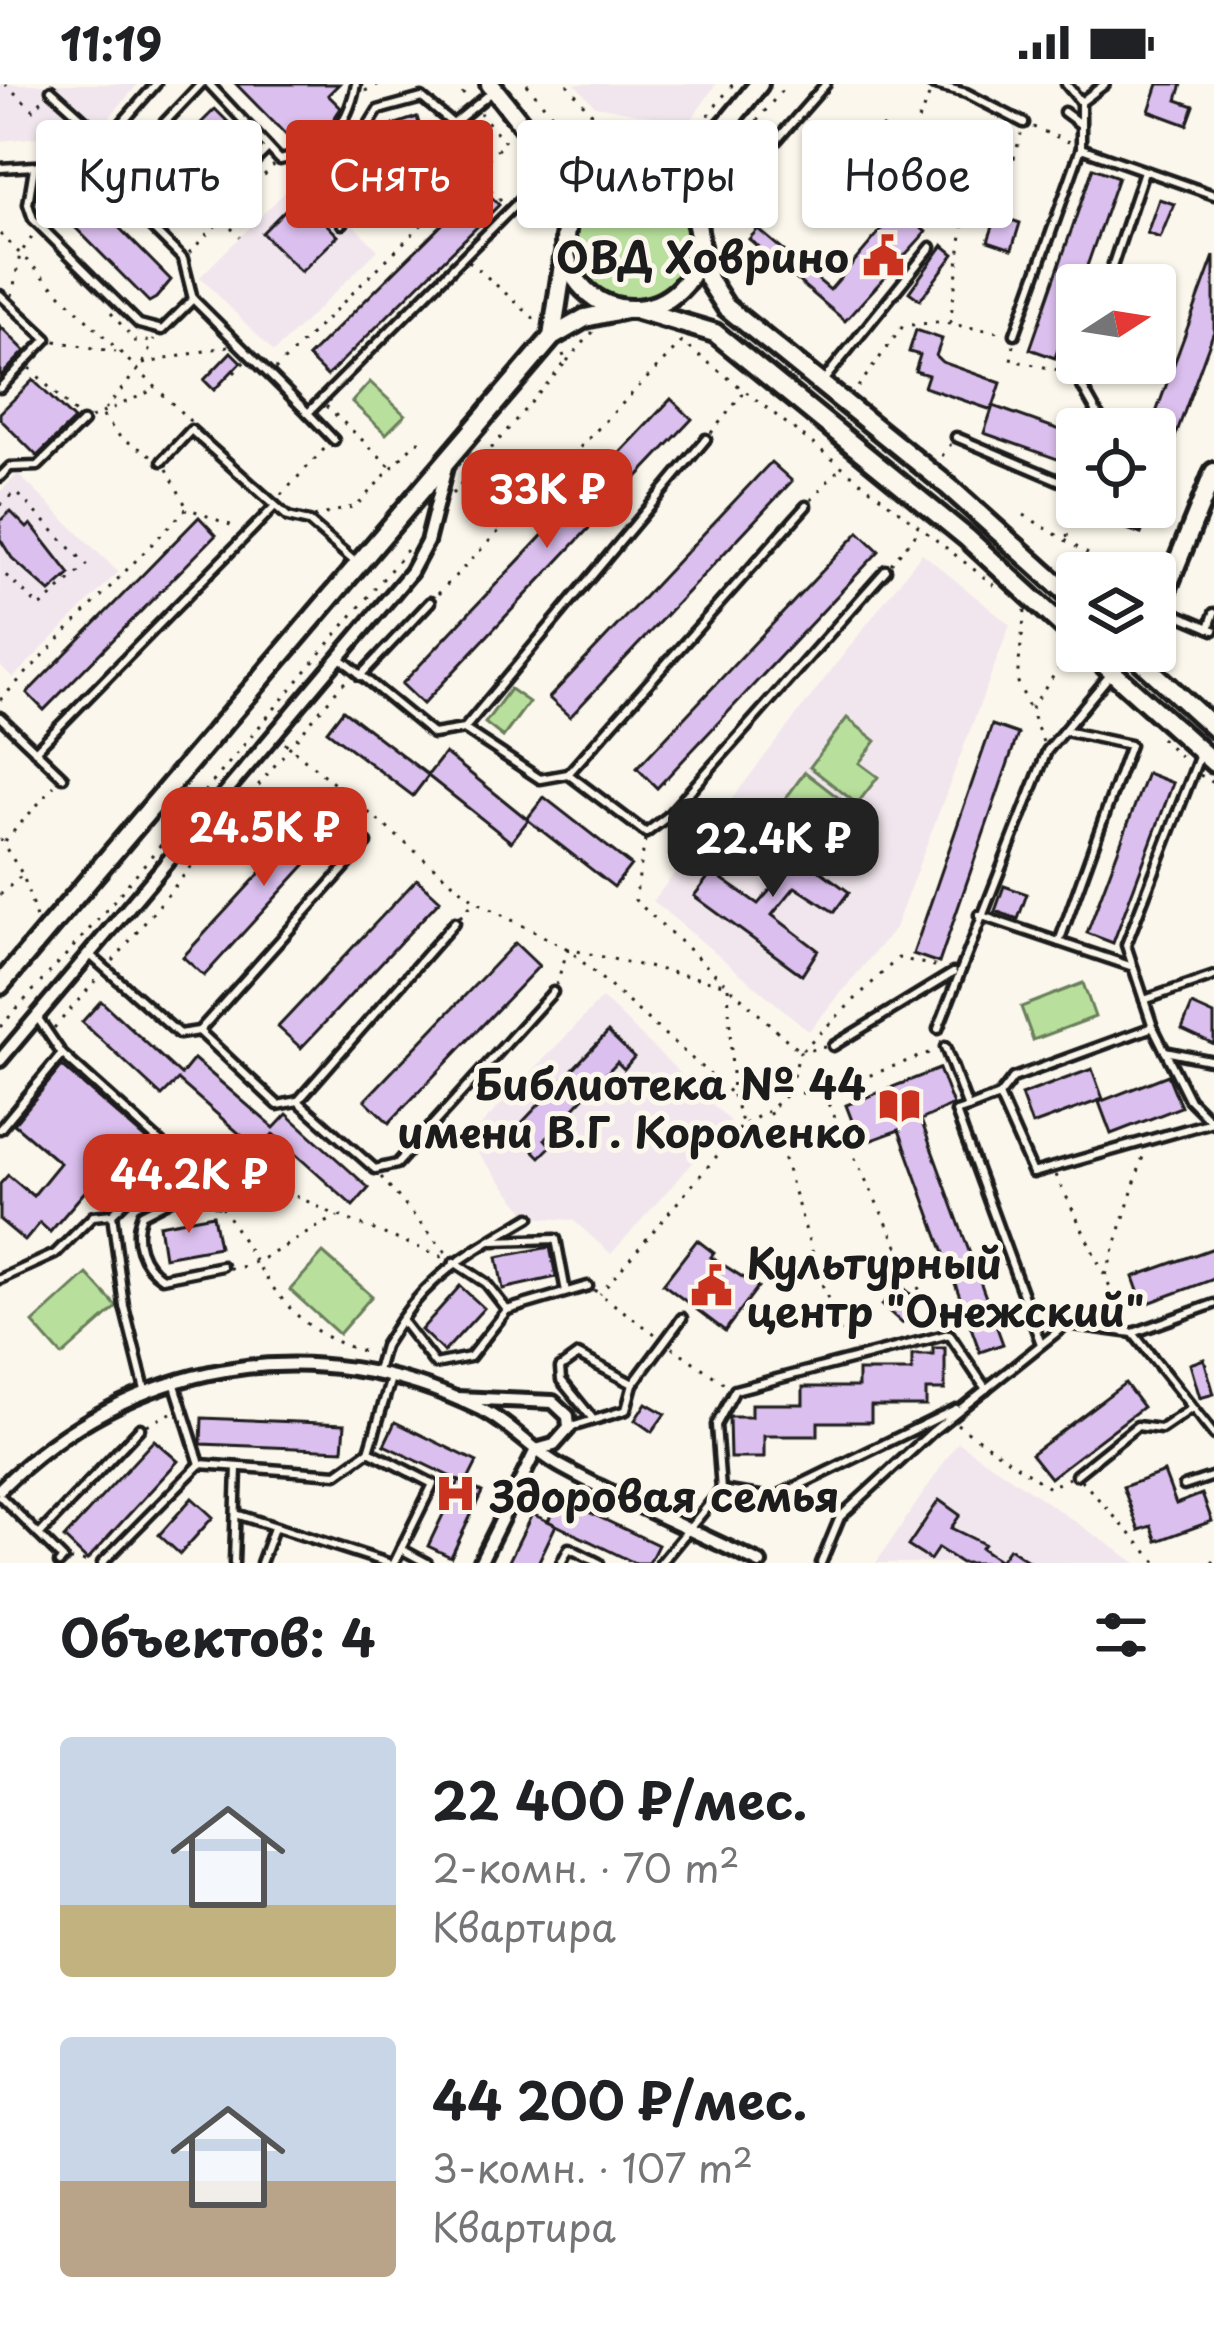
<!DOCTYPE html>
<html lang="ru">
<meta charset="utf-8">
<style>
:root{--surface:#fff;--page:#f2f2f2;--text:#202124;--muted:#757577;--accent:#c8321e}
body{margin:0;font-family:"Playpen Sans",sans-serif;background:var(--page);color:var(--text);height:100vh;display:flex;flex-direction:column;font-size:45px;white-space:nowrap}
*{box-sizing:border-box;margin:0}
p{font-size:39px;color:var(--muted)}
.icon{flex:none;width:66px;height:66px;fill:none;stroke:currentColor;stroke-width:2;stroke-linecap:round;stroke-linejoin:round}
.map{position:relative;height:1479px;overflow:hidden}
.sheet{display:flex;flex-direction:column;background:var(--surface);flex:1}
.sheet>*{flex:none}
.hud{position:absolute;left:36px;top:36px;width:1143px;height:108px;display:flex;gap:24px}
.needle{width:78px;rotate:78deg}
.controls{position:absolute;left:1056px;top:180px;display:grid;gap:24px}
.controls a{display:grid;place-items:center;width:120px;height:120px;border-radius:12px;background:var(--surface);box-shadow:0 3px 9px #0004;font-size:60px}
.price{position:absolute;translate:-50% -102px;padding:0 27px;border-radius:24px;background:var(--accent);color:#fff;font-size:39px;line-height:78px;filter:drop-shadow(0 3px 6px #0008)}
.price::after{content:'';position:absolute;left:50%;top:72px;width:36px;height:27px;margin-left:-18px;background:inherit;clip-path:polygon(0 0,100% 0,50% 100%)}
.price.active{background:#222;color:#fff}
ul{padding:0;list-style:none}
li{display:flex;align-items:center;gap:36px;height:300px;padding:0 60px}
li span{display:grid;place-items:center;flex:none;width:336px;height:240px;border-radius:12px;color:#555}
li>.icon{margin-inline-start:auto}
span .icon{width:144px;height:144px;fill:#fffc;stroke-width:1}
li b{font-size:51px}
h2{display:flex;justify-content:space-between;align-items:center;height:144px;padding:0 60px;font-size:51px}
.tag{padding:0 42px;border-radius:12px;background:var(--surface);box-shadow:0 3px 9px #0004;font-size:42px;line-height:108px}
.tag.active{background:var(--accent);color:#fff}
.status{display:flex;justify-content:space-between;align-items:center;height:84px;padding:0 60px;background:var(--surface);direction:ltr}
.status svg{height:33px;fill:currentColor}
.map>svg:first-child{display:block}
.built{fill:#f1e6ed}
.green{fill:#b8e09c;stroke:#6a7e5c;stroke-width:3}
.building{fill:#dbbfee;stroke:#1c1c1c;stroke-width:3}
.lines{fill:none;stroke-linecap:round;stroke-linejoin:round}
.lane-casing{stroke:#1c1c1c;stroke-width:15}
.street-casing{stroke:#1c1c1c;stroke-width:20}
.secondary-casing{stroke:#1c1c1c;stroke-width:26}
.path{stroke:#1c1c1c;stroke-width:3;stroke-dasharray:3 9;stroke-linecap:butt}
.lane{stroke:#fbf7ec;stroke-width:6}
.street{stroke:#fbf7ec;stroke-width:10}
.secondary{stroke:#fbf7ec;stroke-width:16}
.labels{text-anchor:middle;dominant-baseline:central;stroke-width:10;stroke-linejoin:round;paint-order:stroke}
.poi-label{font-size:42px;font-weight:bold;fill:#1c1c1c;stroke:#fbf7ec;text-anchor:end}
</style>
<div class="status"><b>11:19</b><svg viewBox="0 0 49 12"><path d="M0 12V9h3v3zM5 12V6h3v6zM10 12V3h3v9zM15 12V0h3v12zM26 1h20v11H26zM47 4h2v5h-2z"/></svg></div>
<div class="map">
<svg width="1214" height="1479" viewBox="0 0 1214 1479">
<rect width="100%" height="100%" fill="#fbf7ec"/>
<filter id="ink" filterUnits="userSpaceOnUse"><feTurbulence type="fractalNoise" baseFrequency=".00833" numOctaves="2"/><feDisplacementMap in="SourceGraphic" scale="24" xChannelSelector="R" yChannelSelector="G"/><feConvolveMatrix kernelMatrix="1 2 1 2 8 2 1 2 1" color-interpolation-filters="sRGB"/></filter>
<g filter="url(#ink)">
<!-- built -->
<g class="built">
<polygon points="0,0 138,0 103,41 90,31 73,50 0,57"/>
<polygon points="575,0 716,0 689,39 595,22"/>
<polygon points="296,97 310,97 378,166 274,268 200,193"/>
<polygon points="18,390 118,488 13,594 0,581 0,408"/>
<polygon points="922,469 1010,541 895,844 809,947 653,817"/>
<polygon points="602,914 730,1037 611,1170 573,1136 530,1133 467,1056"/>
<polygon points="958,1358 1136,1479 876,1479"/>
</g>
<!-- green -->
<g class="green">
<circle cx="632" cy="160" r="57"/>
<polygon points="370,298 405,331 386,350 352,318"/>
<polygon points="510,605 529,618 503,653 485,639"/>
<polygon points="847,634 876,657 859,679 878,693 857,720 810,683"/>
<polygon points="805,688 853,725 834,751 786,714"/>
<polygon points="1083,899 1095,933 1033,956 1021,923"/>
<polygon points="323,1169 372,1212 339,1250 290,1206"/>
<polygon points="87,1190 117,1223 62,1272 33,1239"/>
</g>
<!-- building -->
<g class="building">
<polygon points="236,0 339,0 328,11 341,24 326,46 309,58 296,46 288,53"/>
<polygon points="1158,0 1182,0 1177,16 1194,22 1187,41 1149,27"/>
<polygon points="215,25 252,62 224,90 187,53"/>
<polygon points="417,33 420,43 429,47 432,71 425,73 427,81 393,85 391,77 386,79 378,46"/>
<polygon points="991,40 1008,62 961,99 944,76"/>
<polygon points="882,43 902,67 844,111 828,84"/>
<polygon points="1093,84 1118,93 1055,274 1030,265"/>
<polygon points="76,100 171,196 156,214 149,218 54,122"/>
<polygon points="481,102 499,121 327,292 308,273"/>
<polygon points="299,112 338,152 301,188 262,149"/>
<polygon points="1159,115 1174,120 1160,154 1147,149"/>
<polygon points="899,125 926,148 845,237 749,155 758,145 830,206"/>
<polygon points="997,131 1020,139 1012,165 988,157"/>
<polygon points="943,161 954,170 920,216 909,208"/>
<polygon points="1214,172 1214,247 1155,408 1155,345 1150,345"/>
<polygon points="0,242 25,267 0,293"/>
<polygon points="916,246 942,255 936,272 942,278 1001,299 992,326 924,303 928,291 915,287 920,271 909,268"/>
<polygon points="231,268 241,278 214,306 204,296"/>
<polygon points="33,296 74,336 37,372 0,335 0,329"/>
<polygon points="671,315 692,335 423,620 402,600"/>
<polygon points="993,322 1077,352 1077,382 984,349"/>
<polygon points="771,378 792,397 570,633 549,614"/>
<polygon points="1123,423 1151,423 1141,450 1116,441"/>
<polygon points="10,427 27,444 31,440 70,490 50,508 12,474 0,455 0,437"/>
<polygon points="199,433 216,451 44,626 27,609"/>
<polygon points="859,448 879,467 657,704 637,684"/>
<polygon points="343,626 428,691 445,669 527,735 544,713 631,781 614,803 528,736 511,758 428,692 413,712 327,647"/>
<polygon points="992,641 1018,650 939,879 913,870"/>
<polygon points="1147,689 1173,699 1113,859 1087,849"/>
<polygon points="326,717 346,736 204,892 183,873"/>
<polygon points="759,742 849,808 834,828 795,803 772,831 818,866 802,891 694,812 712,788 758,820 783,791 743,763"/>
<polygon points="417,795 440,816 301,964 278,943"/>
<polygon points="1004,802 1027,810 1018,835 995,827"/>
<polygon points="515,859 539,882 389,1039 365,1016"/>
<polygon points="101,917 181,991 194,975 274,1044 287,1030 369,1104 353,1122 273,1050 258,1066 178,996 162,1012 82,938"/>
<polygon points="1192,921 1214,931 1214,960 1182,945"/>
<polygon points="608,948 634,973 624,985 617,978 545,1055 551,1062 540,1073 514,1047"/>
<polygon points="62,982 150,1059 143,1067 154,1076 119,1113 109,1104 100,1115 88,1104 50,1148 40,1139 25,1157 0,1136 0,1100 8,1091 33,1112 60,1079 14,1040"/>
<polygon points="939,985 953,1021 921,1036 1003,1260 980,1268 899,1046 861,1060 846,1021"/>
<polygon points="1092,985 1103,1015 1032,1041 1021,1011"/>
<polygon points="1168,991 1181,1023 1111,1050 1099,1018"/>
<polygon points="213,1131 219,1163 164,1173 159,1141"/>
<polygon points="697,1156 714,1169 711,1173 758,1203 725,1247 663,1200"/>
<polygon points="550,1163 556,1193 503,1205 497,1173"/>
<polygon points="1214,1164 1214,1195 1143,1221 1133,1193"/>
<polygon points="900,1201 920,1218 902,1239 882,1221"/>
<polygon points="460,1202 484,1224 444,1268 421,1246"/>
<polygon points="933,1264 945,1264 945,1306 926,1306 926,1322 871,1322 871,1338 818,1338 818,1352 764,1352 764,1374 730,1374 729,1333 751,1333 751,1320 803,1320 803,1303 858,1303 858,1287 912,1287 912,1271 933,1271"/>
<polygon points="1204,1275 1214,1310 1200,1314 1190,1280"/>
<polygon points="1125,1299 1143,1323 1050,1394 1031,1370"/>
<polygon points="646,1319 665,1330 652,1348 635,1336"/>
<polygon points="202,1334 345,1340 343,1366 201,1360"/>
<polygon points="395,1338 477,1378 466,1400 384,1361"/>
<polygon points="154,1356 178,1377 87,1476 64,1454"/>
<polygon points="1164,1388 1176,1420 1202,1410 1212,1437 1157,1457 1151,1442 1139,1446 1123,1403"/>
<polygon points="459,1397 482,1408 451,1473 428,1462"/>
<polygon points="192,1414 213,1433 180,1470 159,1451"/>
<polygon points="559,1414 658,1461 649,1479 635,1479 548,1437"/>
<polygon points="939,1416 960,1431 951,1444 984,1460 981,1464 1000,1477 1009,1464 1031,1479 961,1479 938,1464 930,1476 908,1462"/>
<polygon points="532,1430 556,1441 538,1479 508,1479"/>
</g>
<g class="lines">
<defs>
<g id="lane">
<path d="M209 0 280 76C325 66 347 46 356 0"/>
<polyline points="931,0 966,9 1024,39"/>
<polyline points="1066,0 1081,18"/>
<polyline points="51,6 121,69 148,56 201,0"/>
<polyline points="1064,28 1080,40"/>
<path d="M453 40 422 14 378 26 362 52C361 103 396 119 439 99L456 71 453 40 492 8"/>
<polyline points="149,57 209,122 268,64"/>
<polyline points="1081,64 1081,18 1105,0"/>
<polyline points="87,79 183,175 193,215 308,329 553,83"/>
<polyline points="0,84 87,79 156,0"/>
<polyline points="34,84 28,120 33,135 139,240 162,246 193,215"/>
<polyline points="741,97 826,0"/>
<polyline points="342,140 379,103"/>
<polyline points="1106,201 1144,87"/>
<polyline points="0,211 47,255 0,304"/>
<polyline points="1015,250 1081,64 1214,111"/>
<polyline points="1079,279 1075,290 1106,345"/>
<polyline points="823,297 931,163"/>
<polyline points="308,329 334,356"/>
<polyline points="956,353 1077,404"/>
<polyline points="162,377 191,346 288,433 309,438 355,478"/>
<polyline points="0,393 10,383 38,382 83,338"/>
<polyline points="1162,524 1214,546"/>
<polyline points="1209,544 1214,529"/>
<polyline points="339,573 433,650 464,645 540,695 568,690 646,749 667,733 886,486"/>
<polyline points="360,592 430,518"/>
<polyline points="0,633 63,693"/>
<polyline points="464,645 706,355"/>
<polyline points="35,667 275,422"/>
<polyline points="1199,673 1126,861 1153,943 1189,1015 1214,1040"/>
<polyline points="568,690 806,422"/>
<polyline points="979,831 1133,883"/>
<polyline points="1059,858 1130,661 1065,647"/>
<polyline points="89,870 179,950 199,947 278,1021 298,1017 375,1085 397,1080 553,908"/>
<polyline points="1144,916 1214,892"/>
<polyline points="37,933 62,970 161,1059 167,1076 112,1130 124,1222 146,1310"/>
<polyline points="938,945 1047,667 1109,592"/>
<polyline points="199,947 367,759"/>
<polyline points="833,962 953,889"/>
<polyline points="945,963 968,1024 999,1012 1033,1089 1212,1038"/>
<polyline points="1165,967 1214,977"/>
<polyline points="999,1012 1013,994 1153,943"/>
<polyline points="299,1016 455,838"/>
<polyline points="968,1024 956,1028 1041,1260"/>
<polyline points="0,1045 62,970"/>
<polyline points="167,1076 218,1117"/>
<path d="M191 1095 181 1110 142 1130C132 1155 141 1180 162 1194L222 1182"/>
<polyline points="493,1157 556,1155 566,1208"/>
<path d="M454 1178 486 1199 507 1226 470 1273 435 1280 401 1236C434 1186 480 1163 530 1133"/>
<polyline points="0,1195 55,1170 93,1132 112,1130"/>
<polyline points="507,1226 588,1202"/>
<polyline points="1133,1249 1214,1351"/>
<polyline points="377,1287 384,1262 400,1237"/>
<polyline points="391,1294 369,1367 433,1400 401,1465 427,1479"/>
<polyline points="633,1300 682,1234"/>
<polyline points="175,1301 200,1380 337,1390 369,1367"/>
<polyline points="571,1343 626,1326 633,1300 578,1271 560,1284 561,1296 592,1334"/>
<polyline points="1076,1391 1137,1342 1161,1345 1192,1324"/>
<polyline points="1184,1402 1214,1392"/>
<polyline points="721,1406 716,1341 735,1306 949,1250 986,1305"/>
<polyline points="0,1412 39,1451"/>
<polyline points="236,1430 388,1479"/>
<polyline points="59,1479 63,1475 39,1451 140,1344"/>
<polyline points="102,1479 200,1380"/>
<polyline points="234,1479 237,1383"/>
<polyline points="261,1479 274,1444"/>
<polyline points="394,1479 401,1465"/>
<polyline points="561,1479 569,1464 599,1479"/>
<polyline points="661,1479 721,1406 773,1414 956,1325"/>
<polyline points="821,1479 840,1433 933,1347 1067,1240 1133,1249 1214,1220"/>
</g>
<g id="street">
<polyline points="0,976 411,488 427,458 446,383"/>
<polyline points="457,1314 553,1318 568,1332 569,1344 554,1361 536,1366"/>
<path d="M0 1405C131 1275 313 1244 480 1325 511 1340 532 1367 562 1383 626 1418 694 1447 760 1479"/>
<polyline points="480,1479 536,1366"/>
</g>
<g id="secondary">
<polyline points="490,0 554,81 566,143"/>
<polyline points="549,64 582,85 618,92"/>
<path d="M641 89C699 80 724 44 759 0"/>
<circle cx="632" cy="158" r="67"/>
<polyline points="699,136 714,57"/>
<polyline points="700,162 708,195 726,223 949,403 1077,518"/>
<polyline points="638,226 715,249 967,454 1077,555"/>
<polyline points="552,253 564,174"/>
<polyline points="1155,533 1214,388"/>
<polyline points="1089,567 1214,679"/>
<polyline points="1130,567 1214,644"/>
<polyline points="0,901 552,253 585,234 626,225"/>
</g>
</defs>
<!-- lane casing -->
<use href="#lane" class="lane-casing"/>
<!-- street casing -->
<use href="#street" class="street-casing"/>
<!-- secondary casing -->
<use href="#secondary" class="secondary-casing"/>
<!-- path -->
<g class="path">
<polyline points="5,0 34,26 43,15"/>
<polyline points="454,0 466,13"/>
<path d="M527 0C583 74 599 62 686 55"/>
<path d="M567 0C577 11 587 27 600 36 624 54 676 52 701 39"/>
<polyline points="365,7 379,0"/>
<polyline points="929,12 911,52 912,101 965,134 1001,118 1021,50"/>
<polyline points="1033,43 1069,58"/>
<polyline points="693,50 733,0"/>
<polyline points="734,65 787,0"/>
<polyline points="465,80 505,120"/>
<polyline points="214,127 240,153"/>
<polyline points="0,150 191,338"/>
<polyline points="189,169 274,81"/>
<polyline points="469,177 537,237"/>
<polyline points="12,212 20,170 35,149"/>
<polyline points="111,229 136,258 151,257"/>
<polyline points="950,239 964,136"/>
<polyline points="55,257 116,268"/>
<polyline points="1014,261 1011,276 1063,287"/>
<polyline points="567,277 593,248"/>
<polyline points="143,280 228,262"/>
<polyline points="30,284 78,332"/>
<polyline points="275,286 505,58 480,29"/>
<polyline points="234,289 245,277"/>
<polyline points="858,303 903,242 938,238 1004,249"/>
<polyline points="326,322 392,384"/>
<polyline points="91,334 153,306"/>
<polyline points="711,349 743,310"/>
<polyline points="151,371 120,353 101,330 142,281 154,256"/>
<polyline points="942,372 951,360"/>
<polyline points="167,385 187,424"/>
<polyline points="452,410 566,278 561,265"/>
<polyline points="281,411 328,361"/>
<polyline points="811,416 841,383"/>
<polyline points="0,421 14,409 19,411 87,481 40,523 0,486"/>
<polyline points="1024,431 1119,489"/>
<polyline points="314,433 356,422 416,358 427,359"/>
<polyline points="1067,453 1073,416"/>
<polyline points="891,480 919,446"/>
<polyline points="438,510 682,258 999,505"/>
<polyline points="1025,526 1017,596 1030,626"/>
<polyline points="0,616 187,424 238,444"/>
<polyline points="1161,654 1184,676"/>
<polyline points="1043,658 1030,626 1070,568"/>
<polyline points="285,659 475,817 568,865 733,1011"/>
<polyline points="1200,691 1214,699"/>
<polyline points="0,755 23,791 36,834"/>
<polyline points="645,756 635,816 800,968 898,874 939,883"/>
<polyline points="5,757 54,702"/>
<polyline points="0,811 21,792"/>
<polyline points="460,833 474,818"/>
<polyline points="113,877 342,600 351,596"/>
<polyline points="556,901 568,865 728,901 733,1011 743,1041 600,1210"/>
<polyline points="0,943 96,838 412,460"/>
<polyline points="54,944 99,893"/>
<polyline points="825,963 800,968 788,1009 769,1026 822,1200 848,1265"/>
<polyline points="789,1009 823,1009 934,967"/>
<polyline points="823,1009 938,1244"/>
<polyline points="745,1040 768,1027"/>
<polyline points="175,1061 199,1064 329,1128 447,1175"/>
<polyline points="1056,1091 1128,1240"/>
<polyline points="381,1093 449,1172"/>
<path d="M222 1123C266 1190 286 1250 371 1269"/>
<path d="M229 1184C256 1187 308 1144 338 1133"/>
<polyline points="1106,1191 1144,1069"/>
<polyline points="594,1206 655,1250"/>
<polyline points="672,1263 728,1302"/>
<polyline points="957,1340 1049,1404 1069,1394"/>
<polyline points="147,1341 171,1329"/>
<polyline points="1081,1396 1157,1479"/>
<polyline points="70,1476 91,1478"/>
<polyline points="1212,1479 1214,1477"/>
</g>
<!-- lane -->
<use href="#lane" class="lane"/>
<!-- street -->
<use href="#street" class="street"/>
<!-- secondary -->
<use href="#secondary" class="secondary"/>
</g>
</g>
<!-- icons -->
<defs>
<symbol id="civic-bare" viewBox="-9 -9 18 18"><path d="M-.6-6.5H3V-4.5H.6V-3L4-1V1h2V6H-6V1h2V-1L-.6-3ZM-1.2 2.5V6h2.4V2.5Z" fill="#c8321e" stroke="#fbf7ec" stroke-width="2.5" paint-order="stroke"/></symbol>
<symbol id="library-bare" viewBox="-9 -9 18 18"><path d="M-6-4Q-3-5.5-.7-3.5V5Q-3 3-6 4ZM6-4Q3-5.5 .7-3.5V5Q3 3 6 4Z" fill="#c8321e" stroke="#fbf7ec" stroke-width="2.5" paint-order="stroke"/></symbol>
<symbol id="hospital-bare" viewBox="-9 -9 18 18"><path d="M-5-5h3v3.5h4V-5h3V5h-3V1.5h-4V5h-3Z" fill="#c8321e" stroke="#fbf7ec" stroke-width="2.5" paint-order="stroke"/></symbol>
</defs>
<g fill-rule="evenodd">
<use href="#civic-bare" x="854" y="142" width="59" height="59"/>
<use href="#library-bare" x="870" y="992" width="59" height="59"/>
<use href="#civic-bare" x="682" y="1172" width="59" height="59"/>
<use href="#hospital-bare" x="426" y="1380" width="59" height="59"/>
</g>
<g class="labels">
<!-- poi labels -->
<g class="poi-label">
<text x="849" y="171">ОВД Ховрино</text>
<text x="866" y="998">Библиотека № 44<tspan x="866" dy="48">имени В.Г. Короленко</tspan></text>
<text x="746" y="1177" text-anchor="start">Культурный<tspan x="746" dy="48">центр "Онежский"</tspan></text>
<text x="490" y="1410" text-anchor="start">Здоровая семья</text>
</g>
</g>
</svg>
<div class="controls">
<a><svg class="needle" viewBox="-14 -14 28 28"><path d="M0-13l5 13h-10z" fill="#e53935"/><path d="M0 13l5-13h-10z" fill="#757577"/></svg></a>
<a><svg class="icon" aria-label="locate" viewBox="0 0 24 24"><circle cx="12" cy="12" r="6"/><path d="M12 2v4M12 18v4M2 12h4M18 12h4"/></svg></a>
<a><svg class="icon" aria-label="layers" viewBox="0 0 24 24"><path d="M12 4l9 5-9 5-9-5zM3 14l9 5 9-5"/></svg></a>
</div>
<b class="price" style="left:547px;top:467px">33K ₽</b>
<b class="price" style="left:264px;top:805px">24.5K ₽</b>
<b class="price active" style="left:773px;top:816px">22.4K ₽</b>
<b class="price" style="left:189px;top:1152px">44.2K ₽</b>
<div class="hud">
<a class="tag">Купить</a>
<a class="tag active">Снять</a>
<a class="tag">Фильтры</a>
<a class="tag">Новое</a>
</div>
</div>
<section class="sheet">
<h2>Объектов: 4<svg class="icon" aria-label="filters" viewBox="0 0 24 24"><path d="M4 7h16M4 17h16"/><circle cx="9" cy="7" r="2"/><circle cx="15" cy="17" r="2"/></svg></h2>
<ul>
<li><span style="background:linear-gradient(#c9d6e8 70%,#c2b280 0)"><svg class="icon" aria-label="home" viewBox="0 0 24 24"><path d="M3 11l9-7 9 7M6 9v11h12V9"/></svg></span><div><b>22 400 ₽/мес.</b><p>2-комн. · 70 m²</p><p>Квартира</p></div></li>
<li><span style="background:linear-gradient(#c9d6e8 60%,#b9a48a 0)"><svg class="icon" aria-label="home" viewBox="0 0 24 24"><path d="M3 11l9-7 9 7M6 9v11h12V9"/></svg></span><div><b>44 200 ₽/мес.</b><p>3-комн. · 107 m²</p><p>Квартира</p></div></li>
</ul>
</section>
